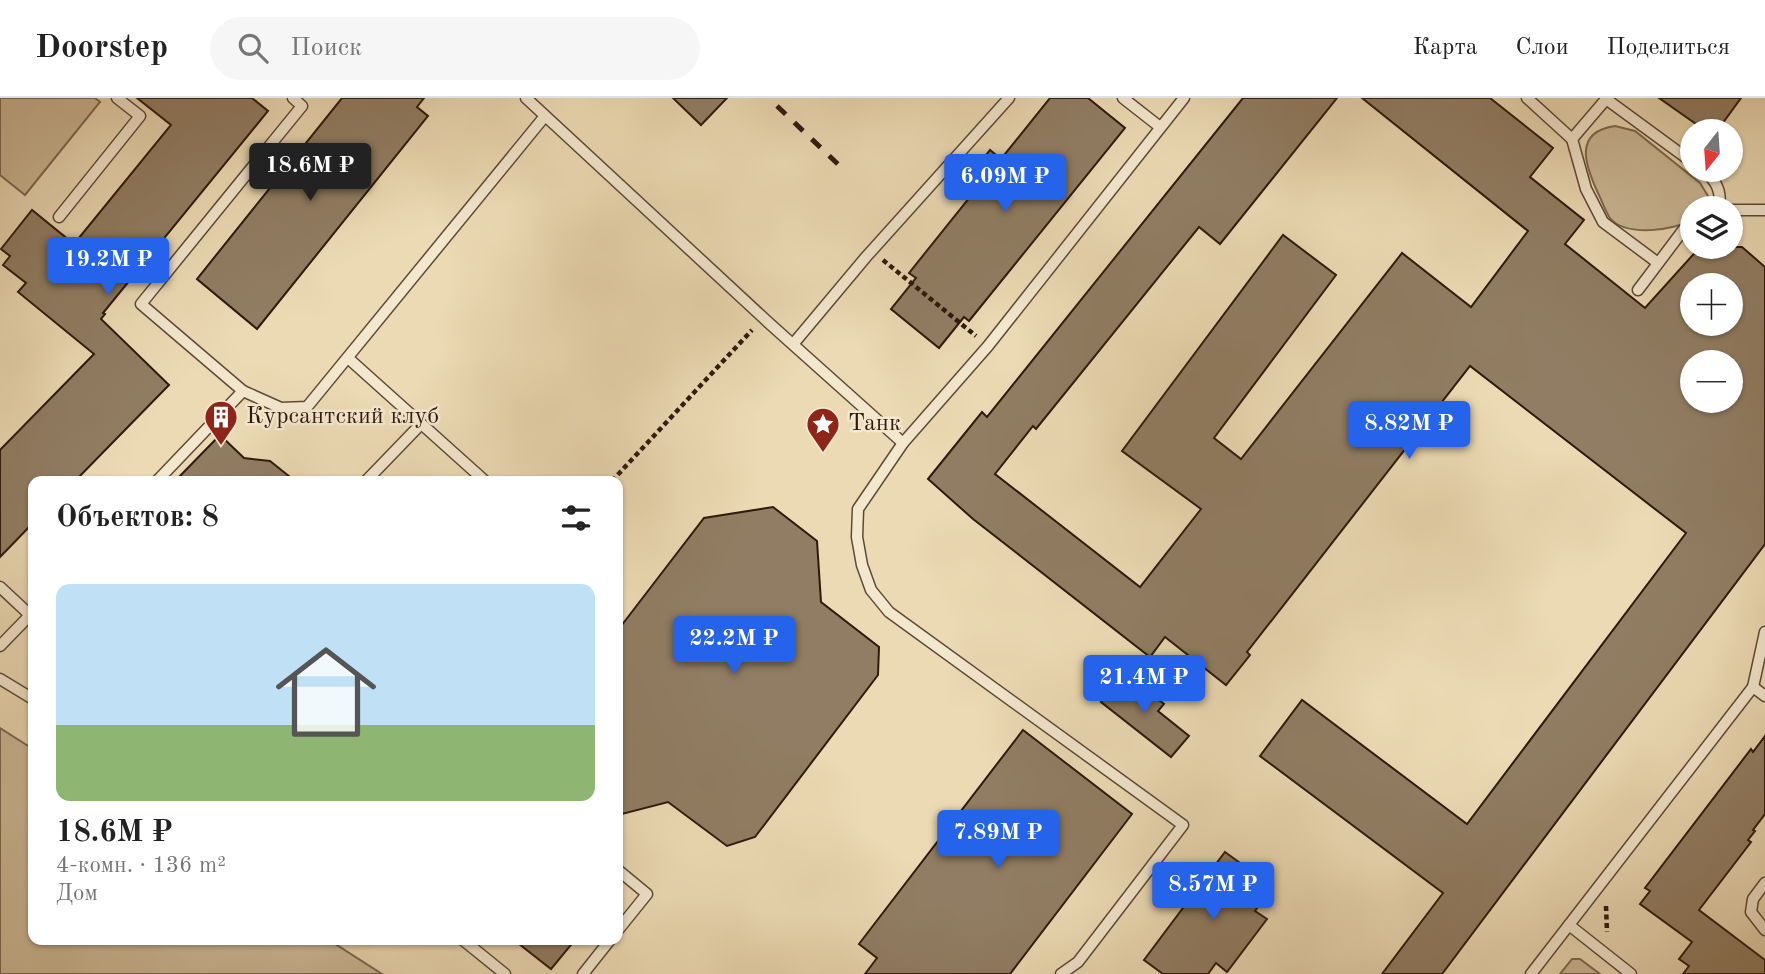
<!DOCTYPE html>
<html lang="ru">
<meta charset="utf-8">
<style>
:root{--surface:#fff;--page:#f6f6f6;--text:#222;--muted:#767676;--line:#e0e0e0;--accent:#2563eb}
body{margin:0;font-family:"Old Standard TT",serif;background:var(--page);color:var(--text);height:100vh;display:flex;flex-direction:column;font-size:26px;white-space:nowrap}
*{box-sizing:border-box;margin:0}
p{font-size:23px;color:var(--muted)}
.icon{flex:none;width:38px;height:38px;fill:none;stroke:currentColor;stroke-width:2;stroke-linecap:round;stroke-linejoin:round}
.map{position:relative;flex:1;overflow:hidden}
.panel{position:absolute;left:28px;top:378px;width:595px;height:469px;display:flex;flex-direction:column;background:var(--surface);border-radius:14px;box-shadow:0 2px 5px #0004}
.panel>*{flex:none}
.needle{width:46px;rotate:197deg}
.controls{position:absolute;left:1680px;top:21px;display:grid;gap:14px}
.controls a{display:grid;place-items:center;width:63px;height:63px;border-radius:50%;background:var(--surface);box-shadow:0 2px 5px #0004;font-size:35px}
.price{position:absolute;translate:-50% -60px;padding:0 16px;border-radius:7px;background:var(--accent);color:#fff;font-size:23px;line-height:46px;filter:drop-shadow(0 2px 4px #0008)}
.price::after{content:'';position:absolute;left:50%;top:42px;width:21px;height:16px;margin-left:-10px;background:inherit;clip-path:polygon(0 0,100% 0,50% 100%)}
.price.selected{background:#222;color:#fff}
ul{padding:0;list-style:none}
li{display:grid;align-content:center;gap:14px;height:371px;padding:0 28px}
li+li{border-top:2px solid var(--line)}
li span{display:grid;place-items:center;height:217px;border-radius:14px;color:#555}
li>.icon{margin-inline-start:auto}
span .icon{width:126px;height:126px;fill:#fffc;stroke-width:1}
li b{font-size:30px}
h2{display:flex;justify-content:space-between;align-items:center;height:84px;padding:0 28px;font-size:30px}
header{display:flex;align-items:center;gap:42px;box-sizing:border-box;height:98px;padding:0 35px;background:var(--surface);border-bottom:2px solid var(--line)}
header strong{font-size:33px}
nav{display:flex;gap:38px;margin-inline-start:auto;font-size:24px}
.search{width:490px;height:63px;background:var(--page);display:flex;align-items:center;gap:18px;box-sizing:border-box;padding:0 24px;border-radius:38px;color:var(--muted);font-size:26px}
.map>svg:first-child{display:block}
.green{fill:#ccb997;stroke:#7d6952;stroke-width:2}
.building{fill:#917d63;stroke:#2e190c;stroke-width:2;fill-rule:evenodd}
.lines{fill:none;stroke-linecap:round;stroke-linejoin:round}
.service-casing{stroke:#5e4936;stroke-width:13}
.path{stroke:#2e190c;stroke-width:4.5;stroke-dasharray:5 3.5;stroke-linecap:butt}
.service{stroke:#f3e7ce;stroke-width:10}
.rail{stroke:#2e190c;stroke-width:5;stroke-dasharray:12 12;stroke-linecap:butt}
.labels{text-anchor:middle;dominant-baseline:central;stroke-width:5;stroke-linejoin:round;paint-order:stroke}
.poi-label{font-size:24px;fill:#2e190c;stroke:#f3e7ce;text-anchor:start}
</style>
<header>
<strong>Doorstep</strong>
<div class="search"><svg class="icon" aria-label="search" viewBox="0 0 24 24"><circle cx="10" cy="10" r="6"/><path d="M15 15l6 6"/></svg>Поиск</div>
<nav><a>Карта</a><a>Слои</a><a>Поделиться</a></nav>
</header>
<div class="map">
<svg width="1765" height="876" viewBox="0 0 1765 876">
<rect width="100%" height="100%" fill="#ecdab4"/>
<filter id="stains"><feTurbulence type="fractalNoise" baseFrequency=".00286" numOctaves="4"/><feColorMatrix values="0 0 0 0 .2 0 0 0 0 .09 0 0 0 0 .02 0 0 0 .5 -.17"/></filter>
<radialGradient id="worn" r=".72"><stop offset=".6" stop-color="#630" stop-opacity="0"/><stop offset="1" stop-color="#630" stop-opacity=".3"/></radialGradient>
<!-- green -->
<g class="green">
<polygon points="0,0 95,0 100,4 25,97 0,77"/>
<path d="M1615 28 1635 33 1700 85 1708 98 1707 103 1702 110H1692V121C1676 133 1625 139 1610 120 1605 113 1602 103 1598 95 1585 67 1573 34 1615 28Z"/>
<polygon points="0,630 33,651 33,842 329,842 382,876 0,876"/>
<polygon points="1572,861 1580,861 1600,876 1560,876"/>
</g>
<!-- building -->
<g class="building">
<polygon points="137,0 252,0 268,13 103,215 105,216 101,221 169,287 75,383 33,383 33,425 0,459 0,352 94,256 18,194 26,185 3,167 10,158 1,151 32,112 74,146 171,27"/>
<polygon points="342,0 424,0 417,9 428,18 257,231 197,181"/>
<polygon points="673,0 727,0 701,27"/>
<polygon points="1050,0 1088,0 1125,30 969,223 964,219 939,250 891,211 916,180 909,175 974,94 963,86 990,52 1001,61"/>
<path d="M1243 0H1337L1220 146 1199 129 1036 331 1033 328 995 376 1140 489 1201 411 1122 353 1283 137 1336 177 1214 340 1241 361 1402 155 1471 209 1528 133 1362 0H1490L1553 50 1530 79 1584 122 1565 146 1645 210 1700 149H1742L1765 169V446L1442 876H1382L1443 795 1260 658 1302 602 1467 726 1686 435 1470 268 1247 554 1250 557 1226 587 1165 539 1150 559 973 421 928 381 982 314 987 319ZM1692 187H1731V226H1692ZM1692 264H1731V303H1692Z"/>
<polygon points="1659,0 1741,0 1717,33 1706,33"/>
<polygon points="220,337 244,360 270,363 295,383 175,383"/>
<polygon points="773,409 817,443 821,504 879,549 878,577 755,739 727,748 668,704 618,717 618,532 704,420"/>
<polygon points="1125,575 1164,606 1158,613 1189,638 1171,659 1101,604"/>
<polygon points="1023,632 1132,716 1010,876 865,876 877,860 859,846"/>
<polygon points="1765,638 1765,716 1753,732 1755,733 1748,742 1751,744 1699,812 1765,862 1765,876 1683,876 1689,868 1679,861 1692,844 1640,806 1650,793 1645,790 1751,651 1753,654"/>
<polygon points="1225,754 1273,789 1255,813 1267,821 1227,874 1216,865 1208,876 1163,876 1144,862"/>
<polygon points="514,842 575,842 551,871"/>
</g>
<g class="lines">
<defs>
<g id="service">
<polyline points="526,0 770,226 903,345"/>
<polyline points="1123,0 1160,29"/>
<polyline points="1527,0 1572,41 1586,91 1603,124 1658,165"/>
<polyline points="1606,1 1692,64"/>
<polyline points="1572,41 1607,0"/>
<path d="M1703 72C1716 82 1722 93 1719 110"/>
<polyline points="1731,112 1765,112"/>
<polyline points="59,119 140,18 117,0"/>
<polyline points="1638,192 1684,131 1692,126"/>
<polyline points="794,245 866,159 1009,0"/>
<polyline points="348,260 485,383"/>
<polyline points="243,293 141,206 302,8 293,0"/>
<polyline points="157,383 243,293 281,310 307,309 545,18"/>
<polyline points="366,383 421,326"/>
<polyline points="0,489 30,517"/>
<polyline points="0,548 33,514"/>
<polyline points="0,581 33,601"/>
<polyline points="1753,589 1765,598"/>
<polyline points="618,772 647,796 618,832"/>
<polyline points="1765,785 1753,801 1751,814 1765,832"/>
<polyline points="1569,827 1631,876"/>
<polyline points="463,842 505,876"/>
<polyline points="583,876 610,842"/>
<polyline points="1061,876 1078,864 1183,727 889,514 871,492 862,467 857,439 858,411 903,345 988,248 1184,0"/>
<polyline points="1531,876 1753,589 1765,534"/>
</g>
</defs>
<!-- service casing -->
<use href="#service" class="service-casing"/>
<!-- path -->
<g class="path">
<polyline points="883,162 976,238"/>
<polyline points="612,383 752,232"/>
<polyline points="1606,808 1607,834"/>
</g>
<!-- service -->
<use href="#service" class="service"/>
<!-- rail -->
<polyline class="rail" points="777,8 842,70"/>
</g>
<!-- icons -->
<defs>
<symbol id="building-pin" viewBox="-11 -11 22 30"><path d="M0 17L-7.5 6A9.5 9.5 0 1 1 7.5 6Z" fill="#8f2418" stroke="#f3e7ce"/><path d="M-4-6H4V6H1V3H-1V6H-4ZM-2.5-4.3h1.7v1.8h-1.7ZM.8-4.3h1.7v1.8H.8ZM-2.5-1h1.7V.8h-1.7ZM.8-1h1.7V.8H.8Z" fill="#fff"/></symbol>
<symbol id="sight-pin" viewBox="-11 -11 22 30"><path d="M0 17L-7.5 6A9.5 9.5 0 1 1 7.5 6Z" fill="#8f2418" stroke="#f3e7ce"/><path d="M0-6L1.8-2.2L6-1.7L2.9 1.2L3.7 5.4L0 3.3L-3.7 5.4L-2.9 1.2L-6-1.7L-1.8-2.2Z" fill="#fff"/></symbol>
</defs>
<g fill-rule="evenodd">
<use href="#building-pin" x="202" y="300" width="38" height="52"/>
<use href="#sight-pin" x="804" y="307" width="38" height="52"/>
</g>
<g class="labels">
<!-- poi labels -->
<g class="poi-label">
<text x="246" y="319">Курсантский клуб</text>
<text x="848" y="326">Танк</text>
</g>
</g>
<rect width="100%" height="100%" filter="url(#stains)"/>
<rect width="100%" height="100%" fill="url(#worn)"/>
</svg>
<div class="controls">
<a><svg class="needle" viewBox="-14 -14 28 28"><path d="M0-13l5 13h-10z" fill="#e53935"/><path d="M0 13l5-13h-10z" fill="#767676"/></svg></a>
<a><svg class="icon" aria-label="layers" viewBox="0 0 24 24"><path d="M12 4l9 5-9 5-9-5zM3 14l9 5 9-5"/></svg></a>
<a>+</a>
<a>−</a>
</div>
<b class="price selected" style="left:310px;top:105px">18.6M ₽</b>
<b class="price" style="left:1005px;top:116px">6.09M ₽</b>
<b class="price" style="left:108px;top:199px">19.2M ₽</b>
<b class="price" style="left:1409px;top:363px">8.82M ₽</b>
<b class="price" style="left:734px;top:578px">22.2M ₽</b>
<b class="price" style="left:1144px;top:617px">21.4M ₽</b>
<b class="price" style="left:998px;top:772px">7.89M ₽</b>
<b class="price" style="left:1213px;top:824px">8.57M ₽</b>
<section class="panel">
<h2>Объектов: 8<svg class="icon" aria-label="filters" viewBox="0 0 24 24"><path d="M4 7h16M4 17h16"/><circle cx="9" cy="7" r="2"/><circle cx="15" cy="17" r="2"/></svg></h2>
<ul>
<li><span style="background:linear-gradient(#bfe0f5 65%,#8fb573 0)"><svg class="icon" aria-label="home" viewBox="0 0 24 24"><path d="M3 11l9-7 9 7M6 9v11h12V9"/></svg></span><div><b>18.6M ₽</b><p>4-комн. · 136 m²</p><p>Дом</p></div></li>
</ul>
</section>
</div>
